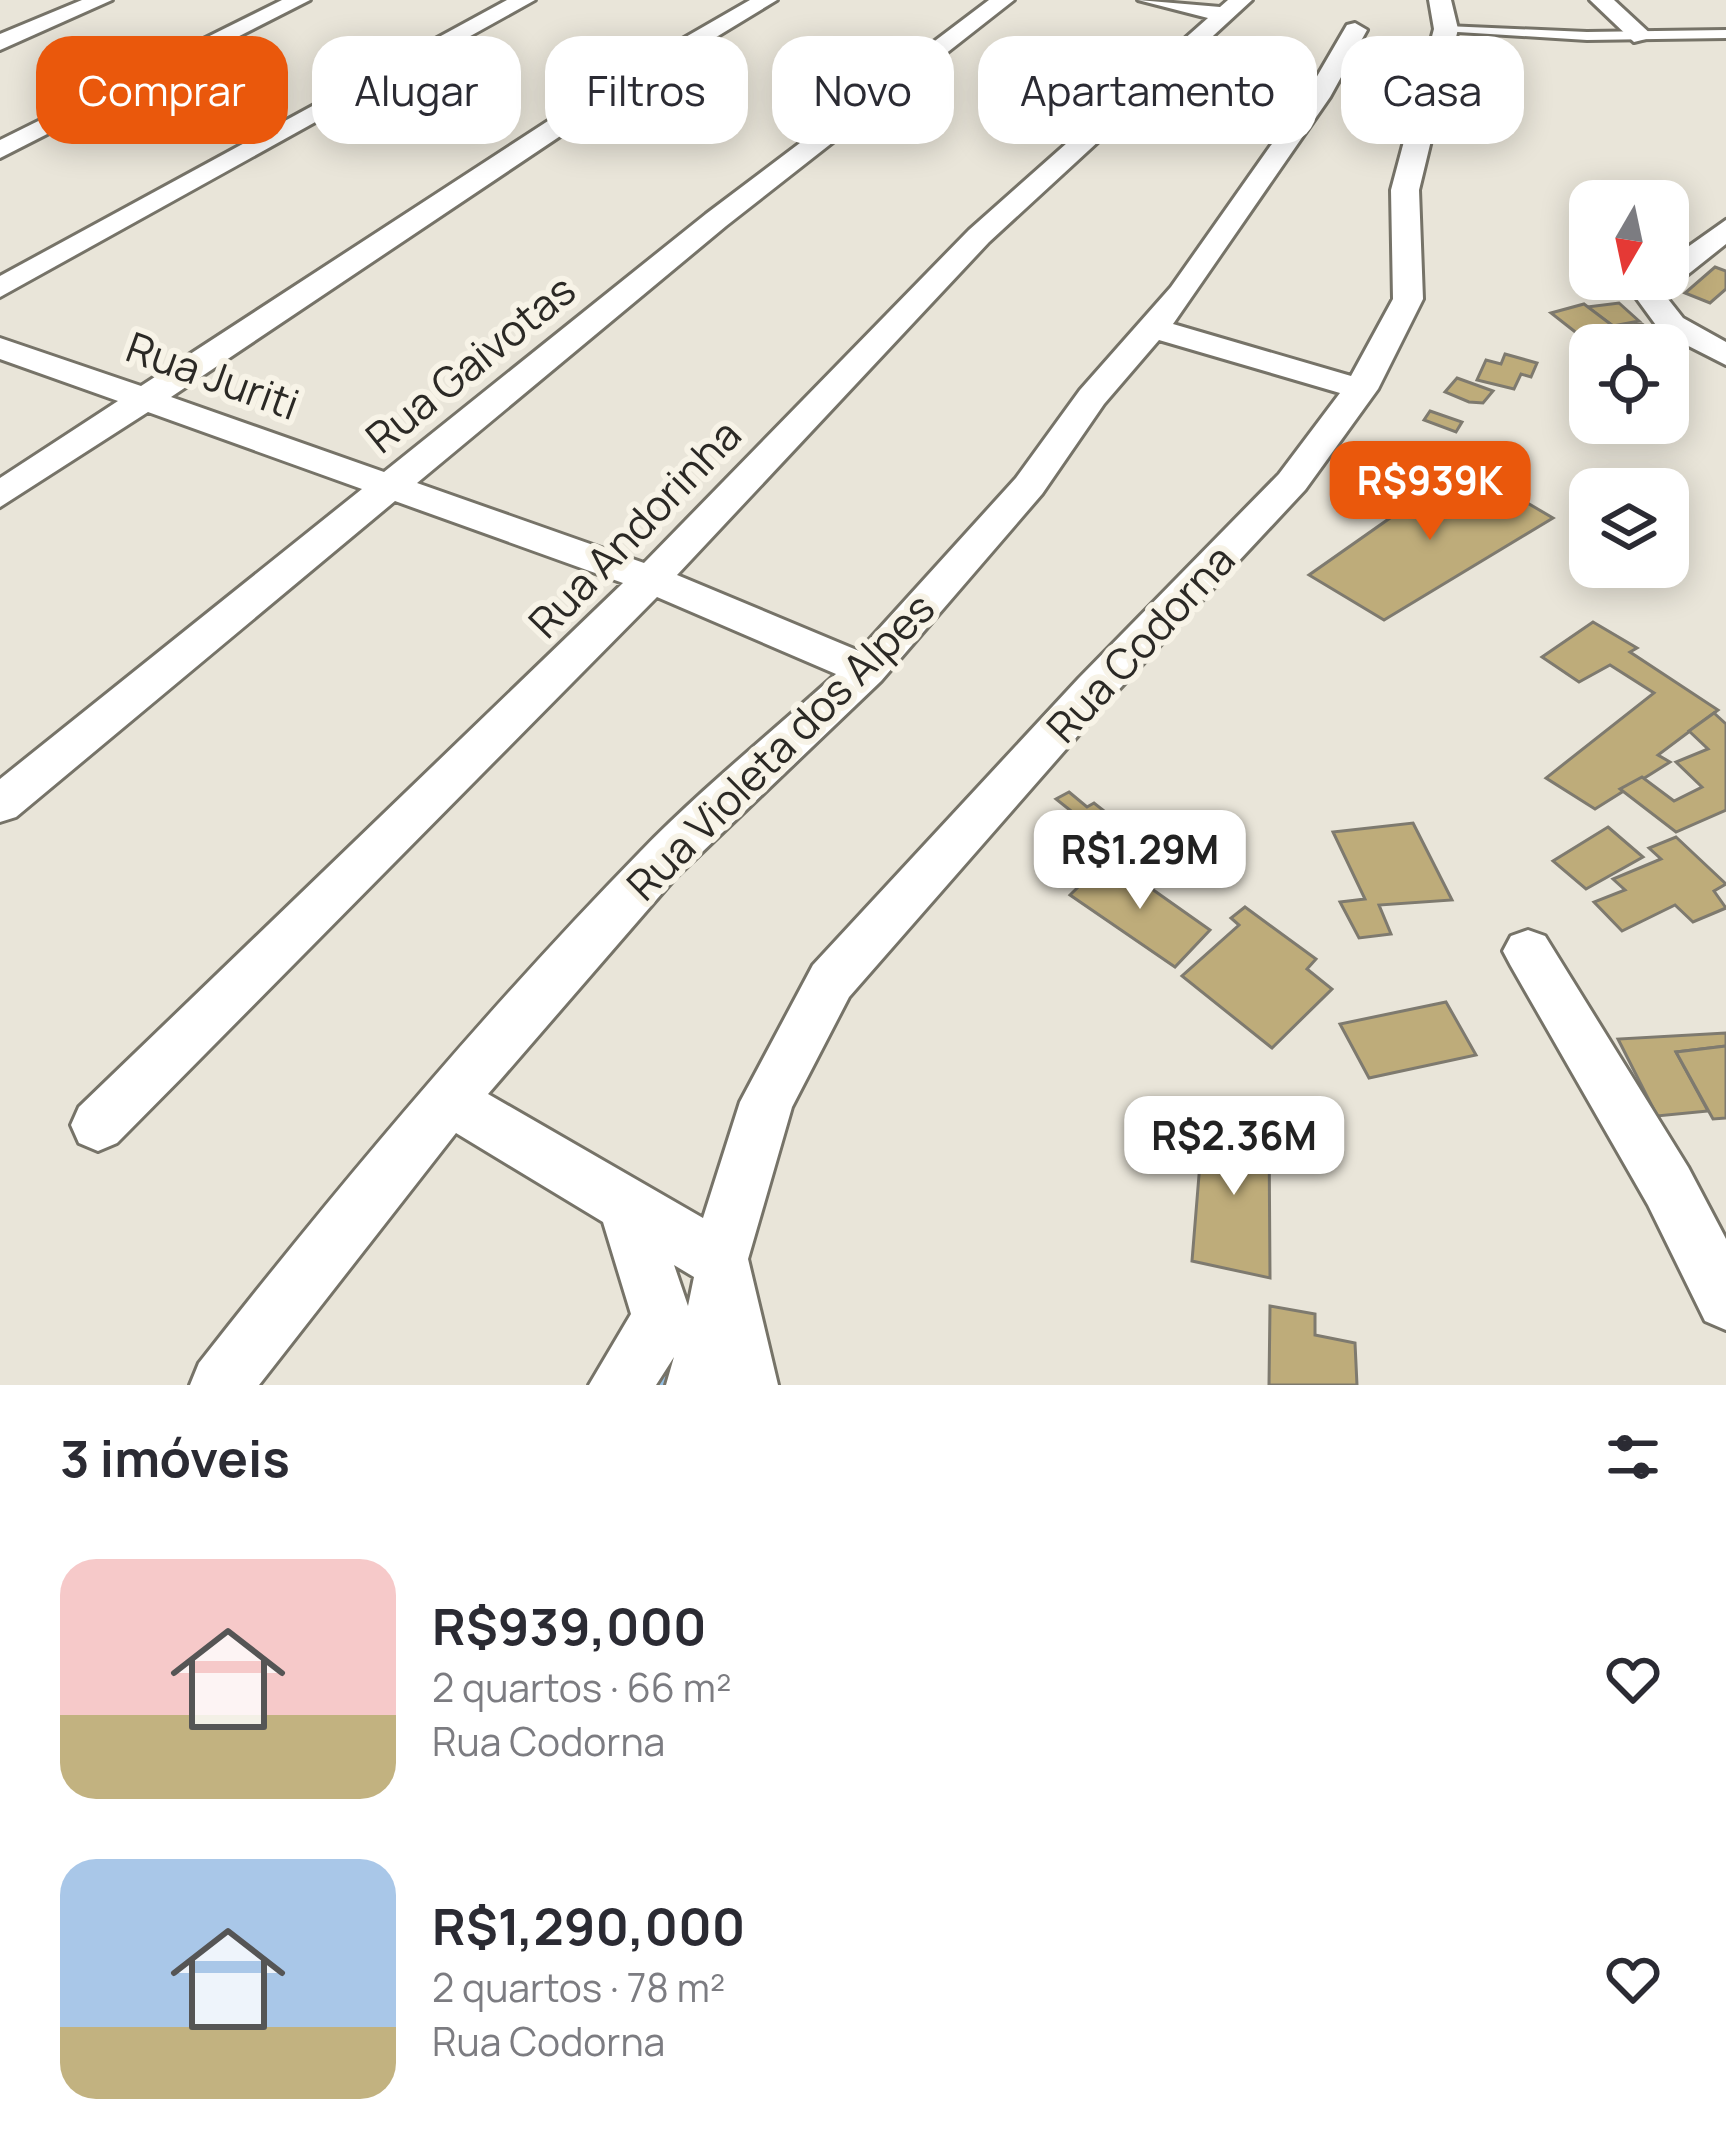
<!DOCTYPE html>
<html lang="pt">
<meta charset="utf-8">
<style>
:root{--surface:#fff;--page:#f2f2f3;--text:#2b2b33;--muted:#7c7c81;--accent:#ea580c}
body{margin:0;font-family:Manrope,sans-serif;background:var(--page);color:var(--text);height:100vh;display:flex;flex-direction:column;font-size:45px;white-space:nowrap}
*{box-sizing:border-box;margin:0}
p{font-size:39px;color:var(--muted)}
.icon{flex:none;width:66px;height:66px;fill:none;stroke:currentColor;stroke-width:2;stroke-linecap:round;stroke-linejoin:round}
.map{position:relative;height:1385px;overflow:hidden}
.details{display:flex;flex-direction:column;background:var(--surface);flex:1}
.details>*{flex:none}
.hud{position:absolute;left:36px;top:36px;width:1656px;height:108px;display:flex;gap:24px}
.needle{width:78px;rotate:189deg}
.fabs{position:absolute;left:1569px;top:180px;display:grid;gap:24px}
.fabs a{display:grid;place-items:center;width:120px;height:120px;border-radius:24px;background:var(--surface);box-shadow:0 6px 30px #0003;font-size:60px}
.price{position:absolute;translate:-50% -102px;padding:0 27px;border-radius:24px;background:#fff;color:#222;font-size:39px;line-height:78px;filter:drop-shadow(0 3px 6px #0008)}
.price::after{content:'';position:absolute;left:50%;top:72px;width:36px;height:27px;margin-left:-18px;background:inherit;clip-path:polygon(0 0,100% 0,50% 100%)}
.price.active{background:var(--accent);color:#fff}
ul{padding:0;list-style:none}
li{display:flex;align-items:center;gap:36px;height:300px;padding:0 60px}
li span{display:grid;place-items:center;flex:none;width:336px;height:240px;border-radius:36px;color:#555}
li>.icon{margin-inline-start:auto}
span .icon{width:144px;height:144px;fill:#fffc;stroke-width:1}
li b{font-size:51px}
h2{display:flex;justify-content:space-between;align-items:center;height:144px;padding:0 60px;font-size:51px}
.pill{padding:0 42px;border-radius:36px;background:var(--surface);box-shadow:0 6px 30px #0003;font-size:42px;line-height:108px}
.pill.active{background:var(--accent);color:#fff}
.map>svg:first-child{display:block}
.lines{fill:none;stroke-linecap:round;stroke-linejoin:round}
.stream{fill:#92bee3;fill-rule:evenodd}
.building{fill:#beac7a;stroke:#7e7a6f;stroke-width:3}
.lane-casing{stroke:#767368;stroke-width:6}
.street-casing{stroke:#767368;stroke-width:6}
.lane{fill:#fff;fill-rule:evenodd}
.street{fill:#fff;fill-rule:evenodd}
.labels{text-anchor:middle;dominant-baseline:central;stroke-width:12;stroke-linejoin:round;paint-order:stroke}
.street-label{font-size:42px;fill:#2b2925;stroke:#f7f3e7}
</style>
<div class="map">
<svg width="1726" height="1385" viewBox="0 0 1726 1385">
<rect width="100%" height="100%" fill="#e9e5d9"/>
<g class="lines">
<!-- stream -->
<polygon class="stream" points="678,1340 686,1343 689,1351 674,1385 652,1385 670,1343"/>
</g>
<!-- building -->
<g class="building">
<polygon points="1715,267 1726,271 1726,289 1710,303 1685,293"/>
<polygon points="1619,303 1639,321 1613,326 1587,307"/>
<polygon points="1584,304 1613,326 1642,324 1583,338 1551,313"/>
<polygon points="1642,324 1667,343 1590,345 1590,351 1574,339"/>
<polygon points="1505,354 1537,363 1531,377 1521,374 1514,389 1477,380 1486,360 1501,364"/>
<polygon points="1457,378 1493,391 1483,403 1469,402 1445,392"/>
<polygon points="1430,411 1462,422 1456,432 1424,420"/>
<polygon points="1461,464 1553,518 1384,620 1309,575 1390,518 1378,511 1385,505 1398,513"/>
<polygon points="1593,622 1637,648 1630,652 1718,710 1658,755 1670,762 1595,809 1546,778 1654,693 1610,665 1579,682 1542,657"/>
<polygon points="1714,713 1726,724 1726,810 1676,832 1620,789 1642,777 1674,801 1702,787 1676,762 1708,749 1689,731"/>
<polygon points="1069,792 1087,807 1094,803 1132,833 1115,846 1056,799"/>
<polygon points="1413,823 1452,900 1379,905 1391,934 1359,938 1340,902 1365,899 1333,832"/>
<polygon points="1608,827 1643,857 1586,889 1553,861"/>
<polygon points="1676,837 1726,884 1714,891 1726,908 1693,922 1675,905 1622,931 1594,902 1625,890 1613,879 1661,859 1649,848"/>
<polygon points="1108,858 1210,930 1175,967 1070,895"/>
<polygon points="1245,907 1316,959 1307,969 1332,989 1272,1048 1182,976 1239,925 1231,918"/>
<polygon points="1446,1002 1476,1055 1369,1078 1340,1024"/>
<polygon points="1726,1033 1726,1046 1676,1052 1708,1111 1657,1116 1618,1039"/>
<polygon points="1726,1046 1726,1118 1713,1119 1676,1052"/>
<polygon points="1204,1114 1269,1128 1270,1278 1192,1261"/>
<polygon points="1270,1306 1315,1314 1315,1335 1355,1343 1357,1385 1269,1385"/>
</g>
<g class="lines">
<defs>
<polygon id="lane" points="1446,26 1587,32 1726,30 1726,38 1587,40 1442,31 1440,29"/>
<g id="street">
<polygon points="82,0 112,0 0,50 0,34"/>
<polygon points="282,0 310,0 0,158 0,140"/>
<polygon points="507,0 535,0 0,297 0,276"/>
<path d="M750 0H777L629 90 171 397 384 472 706 214 989 0H1014L726 226 417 483 644 563 969 230 1208 18 1138 0 1220 7 1228 0H1252L989 242 677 575 859 651 1016 478 1080 390 1171 287 1305 97 1347 25 1355 23 1367 30 1330 97 1173 324 1351 376 1393 299 1391 190 1434 29 1429 0H1451L1458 29 1419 190 1423 299 1378 389 1305 490 1109 700 849 997 792 1107 748 1259 778 1385H666L674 1357 656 1385H589L631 1314 603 1222 456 1133 259 1385H190L199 1363C338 1186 483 1013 640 852 701 789 771 733 836 674L657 597 117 1143 98 1151 79 1143 71 1125 79 1107 623 583 395 501 16 817 0 822V779L362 489 148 412 0 507V478L118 401 0 359V338L141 386 611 80ZM1159 340 1340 393 1279 474 1079 678 813 965 740 1102 703 1218 488 1094 676 877 881 681 1042 494 1104 404ZM674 1265 694 1277 688 1306Z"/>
<polygon points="1590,0 1614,0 1654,37 1634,42"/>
<polygon points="1726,220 1726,244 1677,283 1668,299 1683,318 1726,342 1726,365 1661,332 1637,299 1649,279 1668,279 1668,261"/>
<polygon points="1528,930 1545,936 1688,1167 1726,1239 1726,1330 1705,1321 1648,1205 1511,966 1503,951 1511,936"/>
</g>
</defs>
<!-- lane casing -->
<use href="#lane" class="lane-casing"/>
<!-- street casing -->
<use href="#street" class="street-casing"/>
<!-- lane -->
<use href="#lane" class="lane"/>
<!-- street -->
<use href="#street" class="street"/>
</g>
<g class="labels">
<!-- street labels -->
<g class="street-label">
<text transform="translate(470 363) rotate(-39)">Rua Gaivotas</text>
<text transform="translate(213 375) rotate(20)">Rua Juriti</text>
<text transform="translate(634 528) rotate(-46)">Rua Andorinha</text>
<text transform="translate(1140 643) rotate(-47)">Rua Codorna</text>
<text transform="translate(780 746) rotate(-45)">Rua Violeta dos Alpes</text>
</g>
</g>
</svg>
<div class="fabs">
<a><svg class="needle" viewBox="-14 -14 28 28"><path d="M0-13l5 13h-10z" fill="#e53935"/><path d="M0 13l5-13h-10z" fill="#7c7c81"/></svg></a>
<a><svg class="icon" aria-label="locate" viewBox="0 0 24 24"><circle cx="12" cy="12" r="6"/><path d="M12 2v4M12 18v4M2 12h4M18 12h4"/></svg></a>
<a><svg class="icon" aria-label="layers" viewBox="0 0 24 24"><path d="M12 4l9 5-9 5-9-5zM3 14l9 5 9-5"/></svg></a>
</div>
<b class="price active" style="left:1430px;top:543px">R$939K</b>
<b class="price" style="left:1140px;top:912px">R$1.29M</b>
<b class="price" style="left:1234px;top:1198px">R$2.36M</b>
<div class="hud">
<a class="pill active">Comprar</a>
<a class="pill">Alugar</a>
<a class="pill">Filtros</a>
<a class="pill">Novo</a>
<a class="pill">Apartamento</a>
<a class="pill">Casa</a>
</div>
</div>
<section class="details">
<h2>3 imóveis<svg class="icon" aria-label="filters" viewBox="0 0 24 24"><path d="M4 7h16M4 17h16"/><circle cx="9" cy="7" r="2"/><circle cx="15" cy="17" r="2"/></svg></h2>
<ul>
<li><span style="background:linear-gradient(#f6c9c9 65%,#c2b280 0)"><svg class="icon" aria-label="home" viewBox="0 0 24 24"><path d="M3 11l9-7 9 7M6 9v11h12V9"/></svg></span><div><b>R$939,000</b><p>2 quartos · 66 m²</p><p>Rua Codorna</p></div><svg class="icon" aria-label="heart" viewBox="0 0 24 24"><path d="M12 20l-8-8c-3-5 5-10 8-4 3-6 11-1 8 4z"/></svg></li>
<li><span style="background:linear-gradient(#a9c7e8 70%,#c2b280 0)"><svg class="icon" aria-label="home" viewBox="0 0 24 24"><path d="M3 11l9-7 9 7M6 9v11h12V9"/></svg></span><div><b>R$1,290,000</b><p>2 quartos · 78 m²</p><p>Rua Codorna</p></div><svg class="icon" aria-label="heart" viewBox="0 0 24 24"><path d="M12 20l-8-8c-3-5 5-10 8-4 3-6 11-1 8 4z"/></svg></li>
</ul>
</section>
